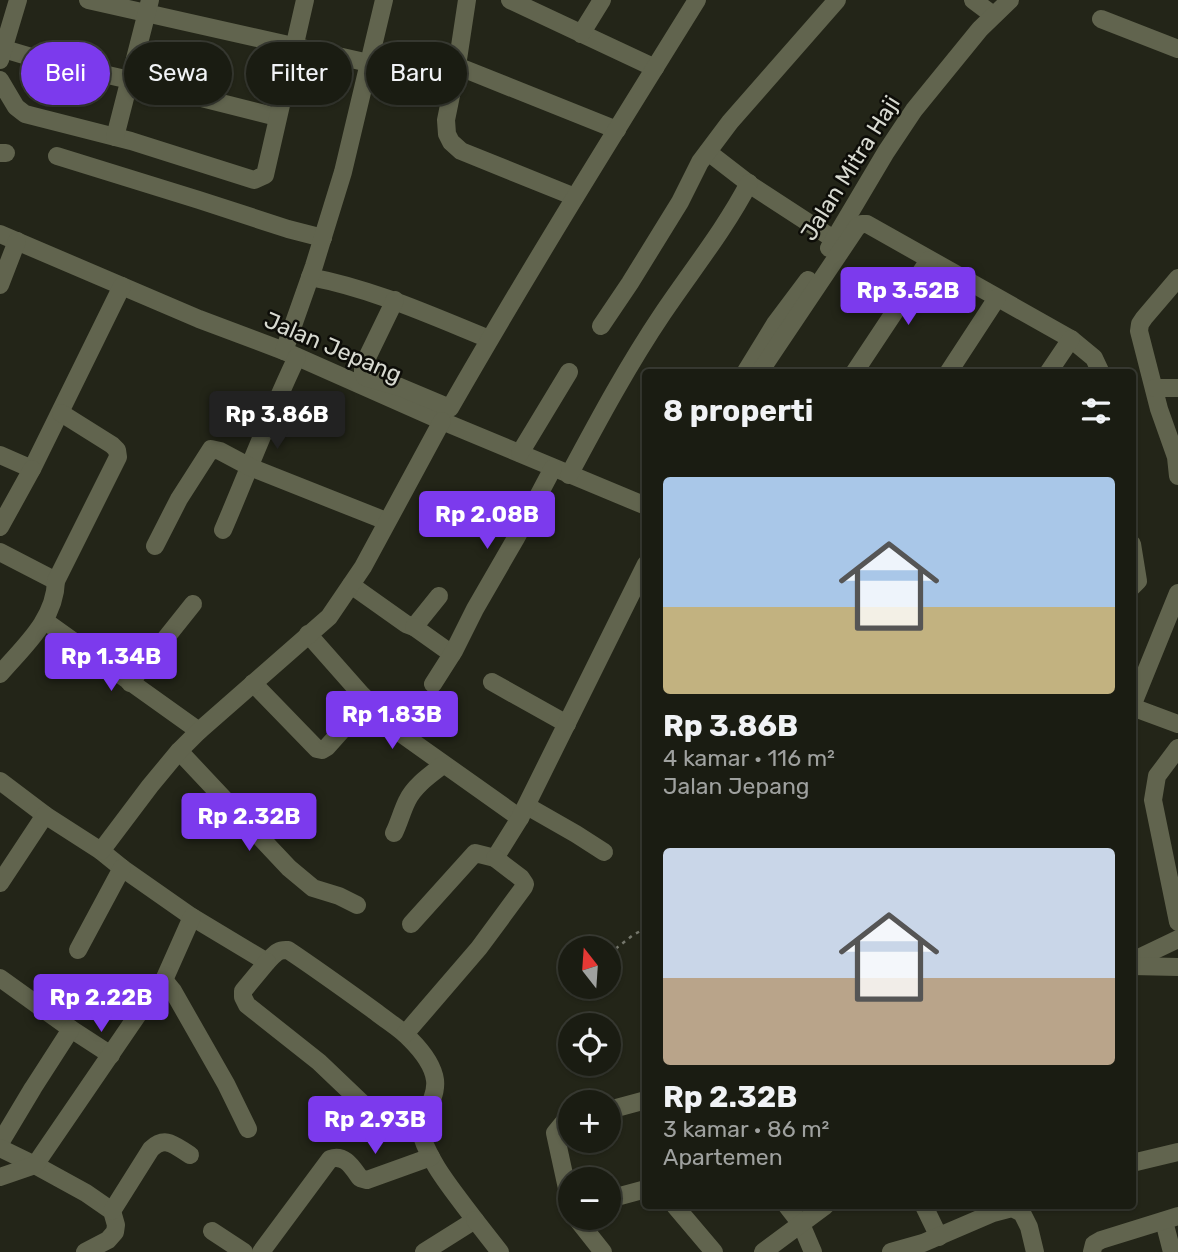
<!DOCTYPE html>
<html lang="id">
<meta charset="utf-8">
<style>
:root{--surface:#1a1c12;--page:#23251b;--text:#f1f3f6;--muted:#9fa19f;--line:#383a32;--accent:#7c3aed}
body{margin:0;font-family:Rubik,sans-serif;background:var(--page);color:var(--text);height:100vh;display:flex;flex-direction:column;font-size:26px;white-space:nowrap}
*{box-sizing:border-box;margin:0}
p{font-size:23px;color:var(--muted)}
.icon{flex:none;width:38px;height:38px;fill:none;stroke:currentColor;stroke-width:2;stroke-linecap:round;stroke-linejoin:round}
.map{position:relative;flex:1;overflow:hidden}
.details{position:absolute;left:642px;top:369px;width:494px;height:840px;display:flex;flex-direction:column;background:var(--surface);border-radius:7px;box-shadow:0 2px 5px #0004,0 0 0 2px var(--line)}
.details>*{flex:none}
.top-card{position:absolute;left:21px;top:42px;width:516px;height:63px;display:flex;gap:14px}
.needle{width:46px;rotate:343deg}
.fabs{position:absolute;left:558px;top:936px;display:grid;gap:14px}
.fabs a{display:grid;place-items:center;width:63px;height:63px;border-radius:50%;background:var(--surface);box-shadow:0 2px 5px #0004,0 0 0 2px var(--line);font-size:35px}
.price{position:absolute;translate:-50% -60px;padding:0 16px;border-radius:7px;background:var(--accent);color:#fff;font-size:23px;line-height:46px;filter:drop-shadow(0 2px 4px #0008)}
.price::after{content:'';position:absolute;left:50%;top:42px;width:21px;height:16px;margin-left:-10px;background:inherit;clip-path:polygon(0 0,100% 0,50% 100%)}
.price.on{background:#222;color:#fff}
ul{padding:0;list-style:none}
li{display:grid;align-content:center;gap:14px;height:371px;padding:0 21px}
li span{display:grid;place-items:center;height:217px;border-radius:7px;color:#555}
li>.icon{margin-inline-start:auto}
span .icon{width:126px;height:126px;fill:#fffc;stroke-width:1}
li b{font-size:30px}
h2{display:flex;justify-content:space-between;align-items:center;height:84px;padding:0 21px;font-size:30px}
.chip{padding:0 24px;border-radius:32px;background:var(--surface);box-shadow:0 2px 5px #0004,0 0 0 2px var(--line);font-size:24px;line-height:63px}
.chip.on{background:var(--accent);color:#fff}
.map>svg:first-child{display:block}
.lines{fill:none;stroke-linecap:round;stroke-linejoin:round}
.path{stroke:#75776c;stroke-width:2.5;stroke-dasharray:3.5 5;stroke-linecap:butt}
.minor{stroke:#61644e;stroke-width:18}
.labels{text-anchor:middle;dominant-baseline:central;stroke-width:5;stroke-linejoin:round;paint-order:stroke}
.street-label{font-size:23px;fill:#d7d9d0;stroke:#0d0d08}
</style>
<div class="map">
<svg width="1178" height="1252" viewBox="0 0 1178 1252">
<rect width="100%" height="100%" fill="#232518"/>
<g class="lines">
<!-- path -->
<polyline class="path" points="609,954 633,935 646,928"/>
<!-- minor -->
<g class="minor">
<polyline points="88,0 369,63"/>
<polyline points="467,0 457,66 446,120 447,134 451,142 461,151 575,197"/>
<polyline points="510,0 655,68"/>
<polyline points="973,0 993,15"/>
<polyline points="1101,19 1178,49"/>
<polyline points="581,34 602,0"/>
<polyline points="4,49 41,60 130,80 277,117"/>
<polyline points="0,60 18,0"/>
<polyline points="457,66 617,130"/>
<polyline points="0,80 16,107 25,114 131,141 254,180 265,175 305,0"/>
<polyline points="115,137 150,0"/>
<polyline points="708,152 752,186 835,240"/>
<polyline points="0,153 6,153"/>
<polyline points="57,156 199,200 288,229 323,238"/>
<polyline points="0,234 199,319 284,351 442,421 646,506"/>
<polyline points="829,248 886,152 914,110 980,29 1010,0"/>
<path d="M310 277C373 289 430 315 489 339"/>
<polyline points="1178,278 1144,318 1140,324 1139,331 1159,409 1176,457 1178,476"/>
<polyline points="0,285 17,241"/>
<path d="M395 300 363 366V373L365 377 400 387 450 408C529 270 613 135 697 0"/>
<polyline points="601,326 630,283 680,202 700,162 730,122 837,0"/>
<polyline points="284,351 314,266 343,172 384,0"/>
<polyline points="745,373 775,324 808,280"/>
<polyline points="759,373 857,227 862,224 867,224 1071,339 1094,358 1101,373"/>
<polyline points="854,373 929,260"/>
<polyline points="948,373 997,298"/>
<polyline points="1048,373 1071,339"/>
<polyline points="1154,388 1178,388"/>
<polyline points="520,453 569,372"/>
<polyline points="0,455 32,469 122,286"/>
<path d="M569 475C599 419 628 365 663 313 692 270 725 229 749 183"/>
<polyline points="0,527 32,469"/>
<path d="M223 530C248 472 270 413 297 357"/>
<polyline points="1132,544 1138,581 1132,587"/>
<polyline points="155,546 179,499 211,449 220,451 250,467 386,521"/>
<polyline points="0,552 56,581"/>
<polyline points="351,585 406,624 414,627 439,596"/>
<polyline points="45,621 199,731"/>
<polyline points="414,627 452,654"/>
<polyline points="308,634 361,694 403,735 520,818"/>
<path d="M0 674C24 646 55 620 56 581L118 457 117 450 112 445 61 413"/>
<polyline points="492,682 567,724"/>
<polyline points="130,683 193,604"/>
<polyline points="253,683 317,749 322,750 327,747 368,701"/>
<polyline points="433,684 454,651 475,609 516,538 553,468"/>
<polyline points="1132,706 1178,593"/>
<polyline points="1132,707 1178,724"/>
<polyline points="1178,748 1157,776 1153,800 1178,922"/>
<polyline points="179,751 289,868 313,888 339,896 357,905"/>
<polyline points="0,781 45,815"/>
<polyline points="527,806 576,834 604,852"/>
<path d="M394 833C399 823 402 811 407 801 414 786 430 775 443 765"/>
<path d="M101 851 122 868 192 917 267 962C274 955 277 949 288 950 318 970 347 991 376 1012 387 1021 401 1029 410 1039 420 1049 433 1065 435 1080 437 1096 426 1111 419 1125 425 1159 455 1193 475 1220L424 1252"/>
<polyline points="0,883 45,815 101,851 150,786 179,751 199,731 329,617 363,567 442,421"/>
<polyline points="411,924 475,853 495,858 520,818 646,564"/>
<polyline points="78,950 122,868"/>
<polyline points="1132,961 1178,939"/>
<polyline points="267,962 243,991 243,997 247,1005 319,1062 362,1103 381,1115"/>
<polyline points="1132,966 1178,967"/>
<polyline points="0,978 71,1029 111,1055"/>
<polyline points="164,980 173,991 226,1084 248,1129"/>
<polyline points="405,1034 479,948 524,887 525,884 521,878 495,858"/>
<polyline points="609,1110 646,1100"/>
<polyline points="570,1120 564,1122 555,1133 570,1202"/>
<polyline points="0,1143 33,1088 71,1029"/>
<polyline points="0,1148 35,1165 86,1193 112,1211 116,1225 115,1232 108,1240 85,1252"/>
<polyline points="1132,1163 1178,1152"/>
<polyline points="0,1177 35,1165 139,1013 164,980 192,917"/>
<polyline points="609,1199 646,1189"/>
<polyline points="675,1206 714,1252"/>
<polyline points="787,1206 801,1224 813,1252"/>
<polyline points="924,1206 939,1237"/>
<path d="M112 1211 151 1149C166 1135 175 1146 190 1155"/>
<polyline points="576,1218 603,1252"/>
<polyline points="475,1220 500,1252"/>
<polyline points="1164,1221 1172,1252"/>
<polyline points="212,1231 244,1252"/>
<path d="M261 1252 330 1159C345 1154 352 1167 360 1178L367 1180 431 1157"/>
<polyline points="763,1252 825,1206"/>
<polyline points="891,1252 923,1243 993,1213 1012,1208 1022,1213 1029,1227 1035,1252"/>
<polyline points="1092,1252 1094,1244 1101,1240 1178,1216"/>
</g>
</g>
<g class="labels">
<!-- street labels -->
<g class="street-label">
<text transform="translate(850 168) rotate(-58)">Jalan Mitra Haji</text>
<text transform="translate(333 347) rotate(23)">Jalan Jepang</text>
</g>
</g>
</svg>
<div class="fabs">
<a><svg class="needle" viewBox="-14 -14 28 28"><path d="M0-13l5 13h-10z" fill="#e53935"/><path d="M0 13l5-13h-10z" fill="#9fa19f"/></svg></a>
<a><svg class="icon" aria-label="locate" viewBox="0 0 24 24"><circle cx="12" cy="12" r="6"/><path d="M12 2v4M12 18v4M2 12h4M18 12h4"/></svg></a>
<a>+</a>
<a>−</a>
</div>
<b class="price" style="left:908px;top:327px">Rp 3.52B</b>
<b class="price on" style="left:277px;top:451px">Rp 3.86B</b>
<b class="price" style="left:487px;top:551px">Rp 2.08B</b>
<b class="price" style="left:111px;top:693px">Rp 1.34B</b>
<b class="price" style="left:392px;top:751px">Rp 1.83B</b>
<b class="price" style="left:249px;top:853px">Rp 2.32B</b>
<b class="price" style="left:101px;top:1034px">Rp 2.22B</b>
<b class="price" style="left:375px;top:1156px">Rp 2.93B</b>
<div class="top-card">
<a class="chip on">Beli</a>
<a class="chip">Sewa</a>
<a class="chip">Filter</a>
<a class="chip">Baru</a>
</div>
<section class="details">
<h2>8 properti<svg class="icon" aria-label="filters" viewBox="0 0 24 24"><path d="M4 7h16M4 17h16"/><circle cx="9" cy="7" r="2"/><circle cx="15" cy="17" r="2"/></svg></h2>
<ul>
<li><span style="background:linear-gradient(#a9c7e8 60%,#c2b280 0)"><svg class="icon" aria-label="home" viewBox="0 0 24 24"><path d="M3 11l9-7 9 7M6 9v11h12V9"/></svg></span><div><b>Rp 3.86B</b><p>4 kamar · 116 m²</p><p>Jalan Jepang</p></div></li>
<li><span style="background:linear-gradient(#c9d6e8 60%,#b9a48a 0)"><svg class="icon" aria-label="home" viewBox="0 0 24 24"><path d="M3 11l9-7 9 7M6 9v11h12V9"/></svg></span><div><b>Rp 2.32B</b><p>3 kamar · 86 m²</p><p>Apartemen</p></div></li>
</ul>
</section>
</div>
